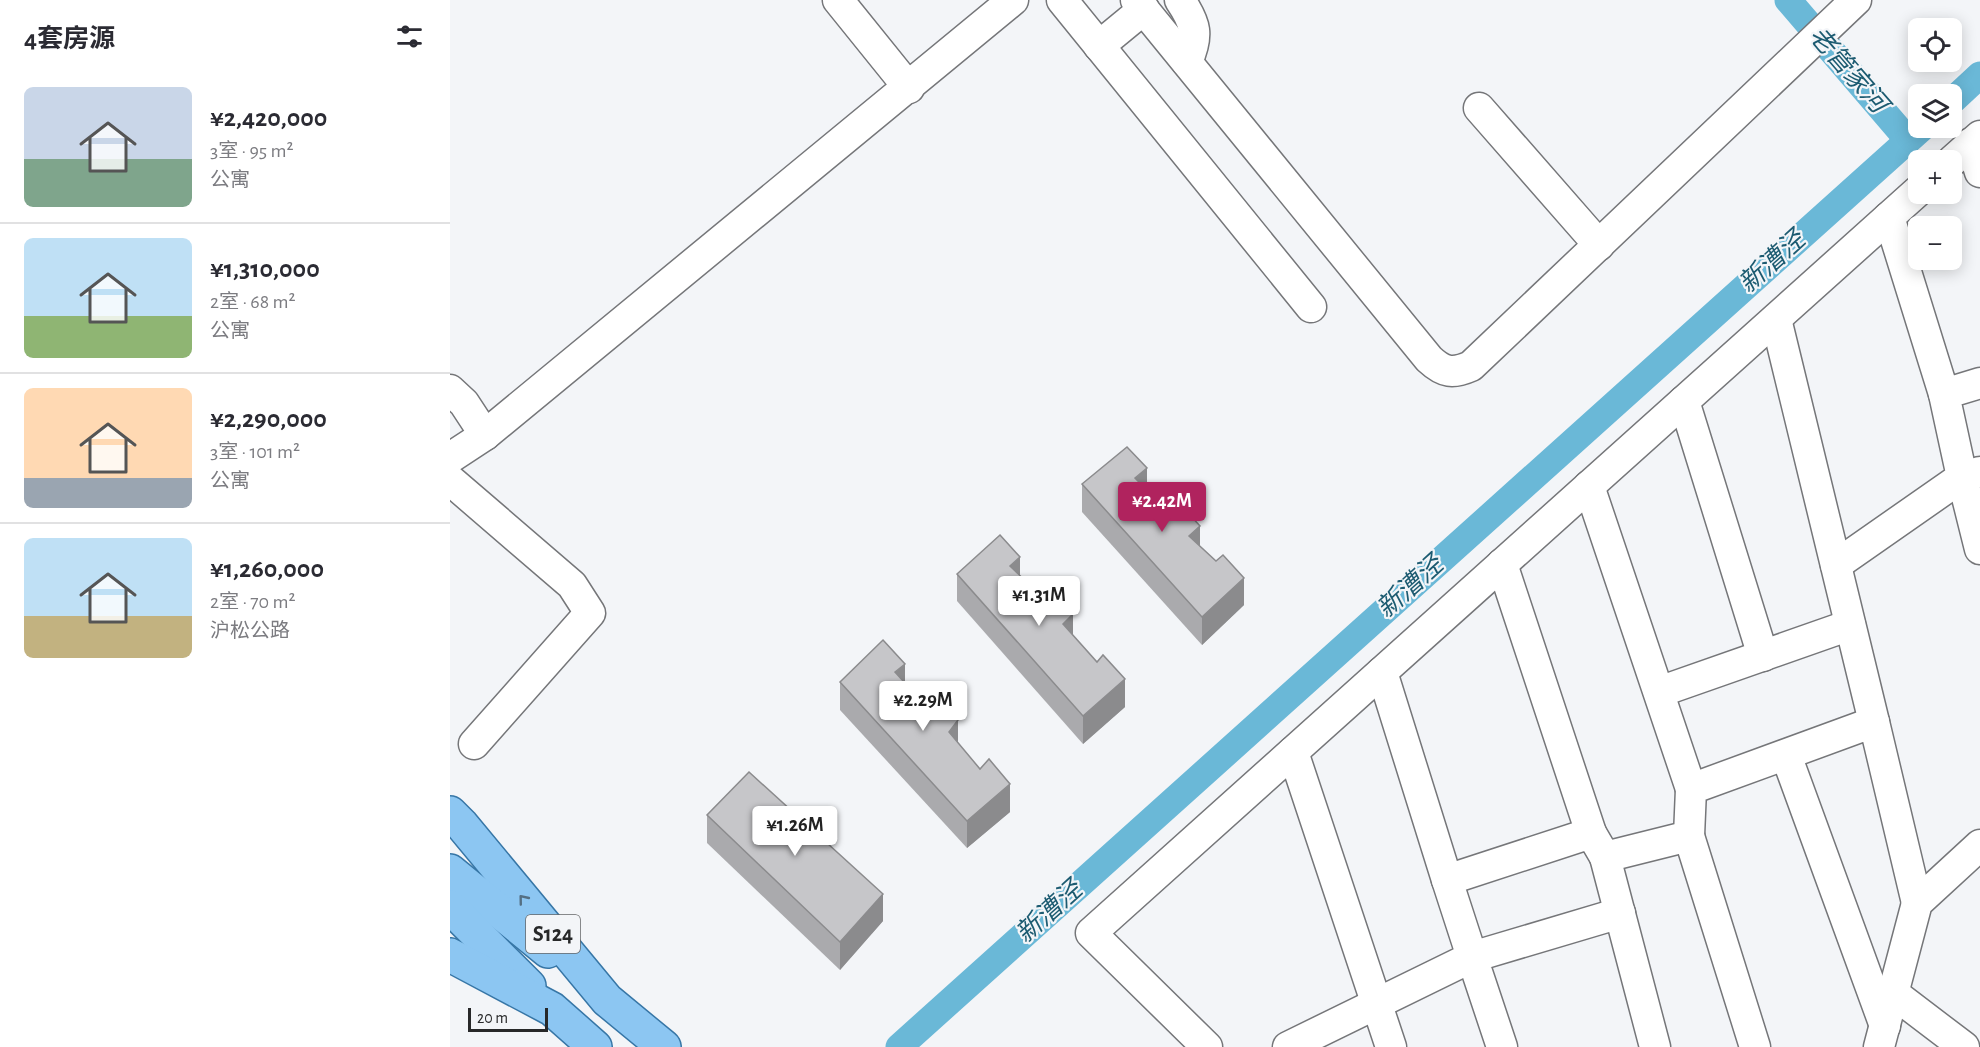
<!DOCTYPE html>
<html lang="zh">
<meta charset="utf-8">
<style>
:root{--surface:#fff;--page:#f7f7f7;--text:#2b2b33;--muted:#7c7c81;--line:#e1e1e2;--accent:#b0235e}
body{margin:0;font-family:"Alegreya Sans","Noto Sans SC",sans-serif;background:var(--page);color:var(--text);height:100vh;display:flex;flex-direction:column;font-size:22px;white-space:nowrap}
*{box-sizing:border-box;margin:0}
p{font-size:20px;color:var(--muted)}
.icon{flex:none;width:33px;height:33px;fill:none;stroke:currentColor;stroke-width:2;stroke-linecap:round;stroke-linejoin:round}
.map{position:relative;flex:1;overflow:hidden}
.sheet{display:flex;flex-direction:column;background:var(--surface);width:450px}
.sheet>*{flex:none}
.buttons{position:absolute;left:1458px;top:18px;display:grid;gap:12px}
.buttons a{display:grid;place-items:center;width:54px;height:54px;border-radius:9px;background:var(--surface);box-shadow:0 3px 15px #0003;font-size:30px}
.scale{position:absolute;left:18px;bottom:15px;width:80px;box-sizing:border-box;padding-left:6px;border:3px solid #272829;border-top:0;font-size:16px;line-height:21px;white-space:nowrap;color:#272829;-webkit-text-stroke:4px #f3f5f8;paint-order:stroke}
.price{position:absolute;translate:-50% -51px;padding:0 14px;border-radius:6px;background:#fff;color:#222;font-size:20px;line-height:39px;filter:drop-shadow(0 2px 3px #0008)}
.price::after{content:'';position:absolute;left:50%;top:36px;width:18px;height:14px;margin-left:-9px;background:inherit;clip-path:polygon(0 0,100% 0,50% 100%)}
.price.on{background:var(--accent);color:#fff}
ul{padding:0;list-style:none}
li{display:flex;align-items:center;gap:18px;height:150px;padding:0 24px}
li+li{border-top:2px solid var(--line)}
li span{display:grid;place-items:center;flex:none;width:168px;height:120px;border-radius:9px;color:#555}
li>.icon{margin-inline-start:auto}
span .icon{width:72px;height:72px;fill:#fffc;stroke-width:1}
li b{font-size:26px}
h2{display:flex;justify-content:space-between;align-items:center;height:72px;padding:0 24px;font-size:26px}
main{display:flex;flex:1;min-height:0}
.map>svg:first-child{display:block}
.lines{fill:none;stroke-linecap:round;stroke-linejoin:round}
.canal{stroke:#6ab8d7;stroke-width:27}
.minor-casing{stroke:#757679;stroke-width:33}
.major-casing{stroke:#3776a6;stroke-width:36}
.minor{stroke:#fff;stroke-width:30}
.major{stroke:#8cc6f2;stroke-width:33}
.wall{fill:#aaaaad}
.shaded-wall{fill:#8b8b8d}
.building{fill:#c6c6c9;stroke:#8b8b8d;stroke-width:1.5}
.oneway{stroke:#546f83}
.labels{text-anchor:middle;dominant-baseline:central;stroke-width:4.5;stroke-linejoin:round;paint-order:stroke}
.shield{fill:#f3f5f8;stroke:#646667;stroke-width:1.5}
.shield-label{font-size:22px;font-weight:bold;fill:#272829}
.water-label{font-size:26px;font-style:italic;fill:#1c5b71;stroke:#f3f5f8}
</style>
<main>
<section class="sheet">
<h2>4套房源<svg class="icon" aria-label="filters" viewBox="0 0 24 24"><path d="M4 7h16M4 17h16"/><circle cx="9" cy="7" r="2"/><circle cx="15" cy="17" r="2"/></svg></h2>
<ul>
<li><span style="background:linear-gradient(#c9d6e8 60%,#7fa58c 0)"><svg class="icon" aria-label="home" viewBox="0 0 24 24"><path d="M3 11l9-7 9 7M6 9v11h12V9"/></svg></span><div><b>¥2,420,000</b><p>3室 · 95 m²</p><p>公寓</p></div></li>
<li><span style="background:linear-gradient(#bfe0f5 65%,#8fb573 0)"><svg class="icon" aria-label="home" viewBox="0 0 24 24"><path d="M3 11l9-7 9 7M6 9v11h12V9"/></svg></span><div><b>¥1,310,000</b><p>2室 · 68 m²</p><p>公寓</p></div></li>
<li><span style="background:linear-gradient(#ffd9b3 75%,#9aa5b1 0)"><svg class="icon" aria-label="home" viewBox="0 0 24 24"><path d="M3 11l9-7 9 7M6 9v11h12V9"/></svg></span><div><b>¥2,290,000</b><p>3室 · 101 m²</p><p>公寓</p></div></li>
<li><span style="background:linear-gradient(#bfe0f5 65%,#c2b280 0)"><svg class="icon" aria-label="home" viewBox="0 0 24 24"><path d="M3 11l9-7 9 7M6 9v11h12V9"/></svg></span><div><b>¥1,260,000</b><p>2室 · 70 m²</p><p>沪松公路</p></div></li>
</ul>
</section>
<div class="map">
<svg width="1530" height="1047" viewBox="0 0 1530 1047">
<rect width="100%" height="100%" fill="#f3f5f8"/>
<g class="lines">
<!-- canal -->
<g class="canal">
<polyline points="1338,0 1458,140"/>
<polyline points="1502,101 1530,75"/>
<polyline points="449,1047 1472,128"/>
</g>
<defs>
<g id="minor">
<polyline points="388,0 459,88"/>
<polyline points="612,0 861,307"/>
<path d="M686 0 979 359C994 373 1003 374 1021 366L1406 0"/>
<path d="M730 0C746 24 749 35 737 62"/>
<polyline points="649,46 694,9"/>
<polyline points="1029,108 1149,245"/>
<polyline points="1521,143 1530,172"/>
<polyline points="1502,161 1530,136"/>
<polyline points="1439,217 1494,394"/>
<polyline points="1326,319 1424,722"/>
<polyline points="0,390 14,403 35,435"/>
<polyline points="1234,401 1313,656"/>
<polyline points="0,458 35,435 563,0"/>
<polyline points="1530,472 1512,477 1530,549"/>
<polyline points="0,480 122,585 140,613 24,744"/>
<polyline points="1139,486 1241,789"/>
<polyline points="1052,564 1141,833"/>
<polyline points="1386,565 1512,477 1494,394 1530,383"/>
<polyline points="932,672 997,880"/>
<polyline points="1209,692 1400,625"/>
<polyline points="843,752 941,1047"/>
<polyline points="1336,755 1435,1026"/>
<polyline points="1239,836 1305,1047"/>
<polyline points="1155,857 1205,1047"/>
<polyline points="1443,993 1514,1047"/>
<polyline points="757,1047 641,933 1468,191"/>
<polyline points="838,1047 1022,957 997,880 1141,833 1155,857 1239,836 1241,789 1424,722 1467,903"/>
<polyline points="1052,1047 1022,957 1170,913"/>
<polyline points="1429,1047 1467,903 1530,845"/>
</g>
<g id="major">
<polyline points="0,813 12,825 157,1000 214,1047"/>
<polyline points="0,871 98,951"/>
<polyline points="0,907 79,986"/>
<polyline points="0,955 102,1009 145,1047"/>
</g>
</defs>
<!-- minor casing -->
<use href="#minor" class="minor-casing"/>
<!-- major casing -->
<use href="#major" class="major-casing"/>
<!-- minor -->
<use href="#minor" class="minor"/>
<!-- major -->
<use href="#major" class="major"/>
</g>
<!-- wall -->
<g class="wall">
<polygon points="632,484 697,491 750,546 794,605 752,645 632,512"/>
<polygon points="507,574 570,576 623,636 675,707 633,744 507,601"/>
<polygon points="390,682 455,682 508,743 560,812 517,848 390,710"/>
<polygon points="257,815 433,921 390,970 257,843"/>
</g>
<!-- shaded-wall -->
<g class="shaded-wall">
<polygon points="697,468 697,496 685,478"/>
<polygon points="750,526 750,554 739,536"/>
<polygon points="570,557 570,585 560,566"/>
<polygon points="794,578 794,605 752,645 752,617"/>
<polygon points="623,614 623,641 613,624"/>
<polygon points="455,664 455,692 445,672"/>
<polygon points="675,679 675,707 633,744 633,716"/>
<polygon points="508,720 508,747 499,732"/>
<polygon points="560,784 560,812 517,848 517,821"/>
<polygon points="433,894 433,921 390,970 390,942"/>
</g>
<!-- building -->
<g class="building">
<polygon points="677,447 697,468 685,478 718,511 728,502 750,526 739,536 766,561 773,555 794,578 752,617 632,484"/>
<polygon points="550,535 570,557 560,566 594,599 602,591 623,614 613,624 647,662 653,655 675,679 633,716 507,574"/>
<polygon points="433,640 455,664 445,672 475,705 487,696 508,720 499,732 530,769 539,759 560,784 517,821 390,682"/>
<polygon points="299,772 433,894 390,942 257,815"/>
</g>
<!-- one-way arrows -->
<defs><path id="oneway-chevron" d="M-2-3.5L2.5 0L-2 3.5" fill="none" stroke-width="1.6" stroke-linecap="round" stroke-linejoin="round" transform="scale(1.5)"/></defs>
<use class="oneway" href="#oneway-chevron" transform="translate(73 899) rotate(-129)"/>
<g class="labels">
<!-- shield labels -->
<rect class="shield" x="76" y="915" width="54" height="38" rx="4.5"/>
<g class="shield-label">
<text x="103" y="934">S124</text>
</g>
<!-- water labels -->
<g class="water-label">
<text transform="translate(1398 70) rotate(49)">老管家河</text>
<text transform="translate(1322 262) rotate(-42)">新漕泾</text>
<text transform="translate(960 587) rotate(-42)">新漕泾</text>
<text transform="translate(599 912) rotate(-42)">新漕泾</text>
</g>
</g>
</svg>
<div class="buttons">
<a><svg class="icon" aria-label="locate" viewBox="0 0 24 24"><circle cx="12" cy="12" r="6"/><path d="M12 2v4M12 18v4M2 12h4M18 12h4"/></svg></a>
<a><svg class="icon" aria-label="layers" viewBox="0 0 24 24"><path d="M12 4l9 5-9 5-9-5zM3 14l9 5 9-5"/></svg></a>
<a>+</a>
<a>−</a>
</div>
<div class="scale">20 m</div>
<b class="price on" style="left:712px;top:533px">¥2.42M</b>
<b class="price" style="left:589px;top:627px">¥1.31M</b>
<b class="price" style="left:473px;top:732px">¥2.29M</b>
<b class="price" style="left:345px;top:857px">¥1.26M</b>
</div>
</main>
